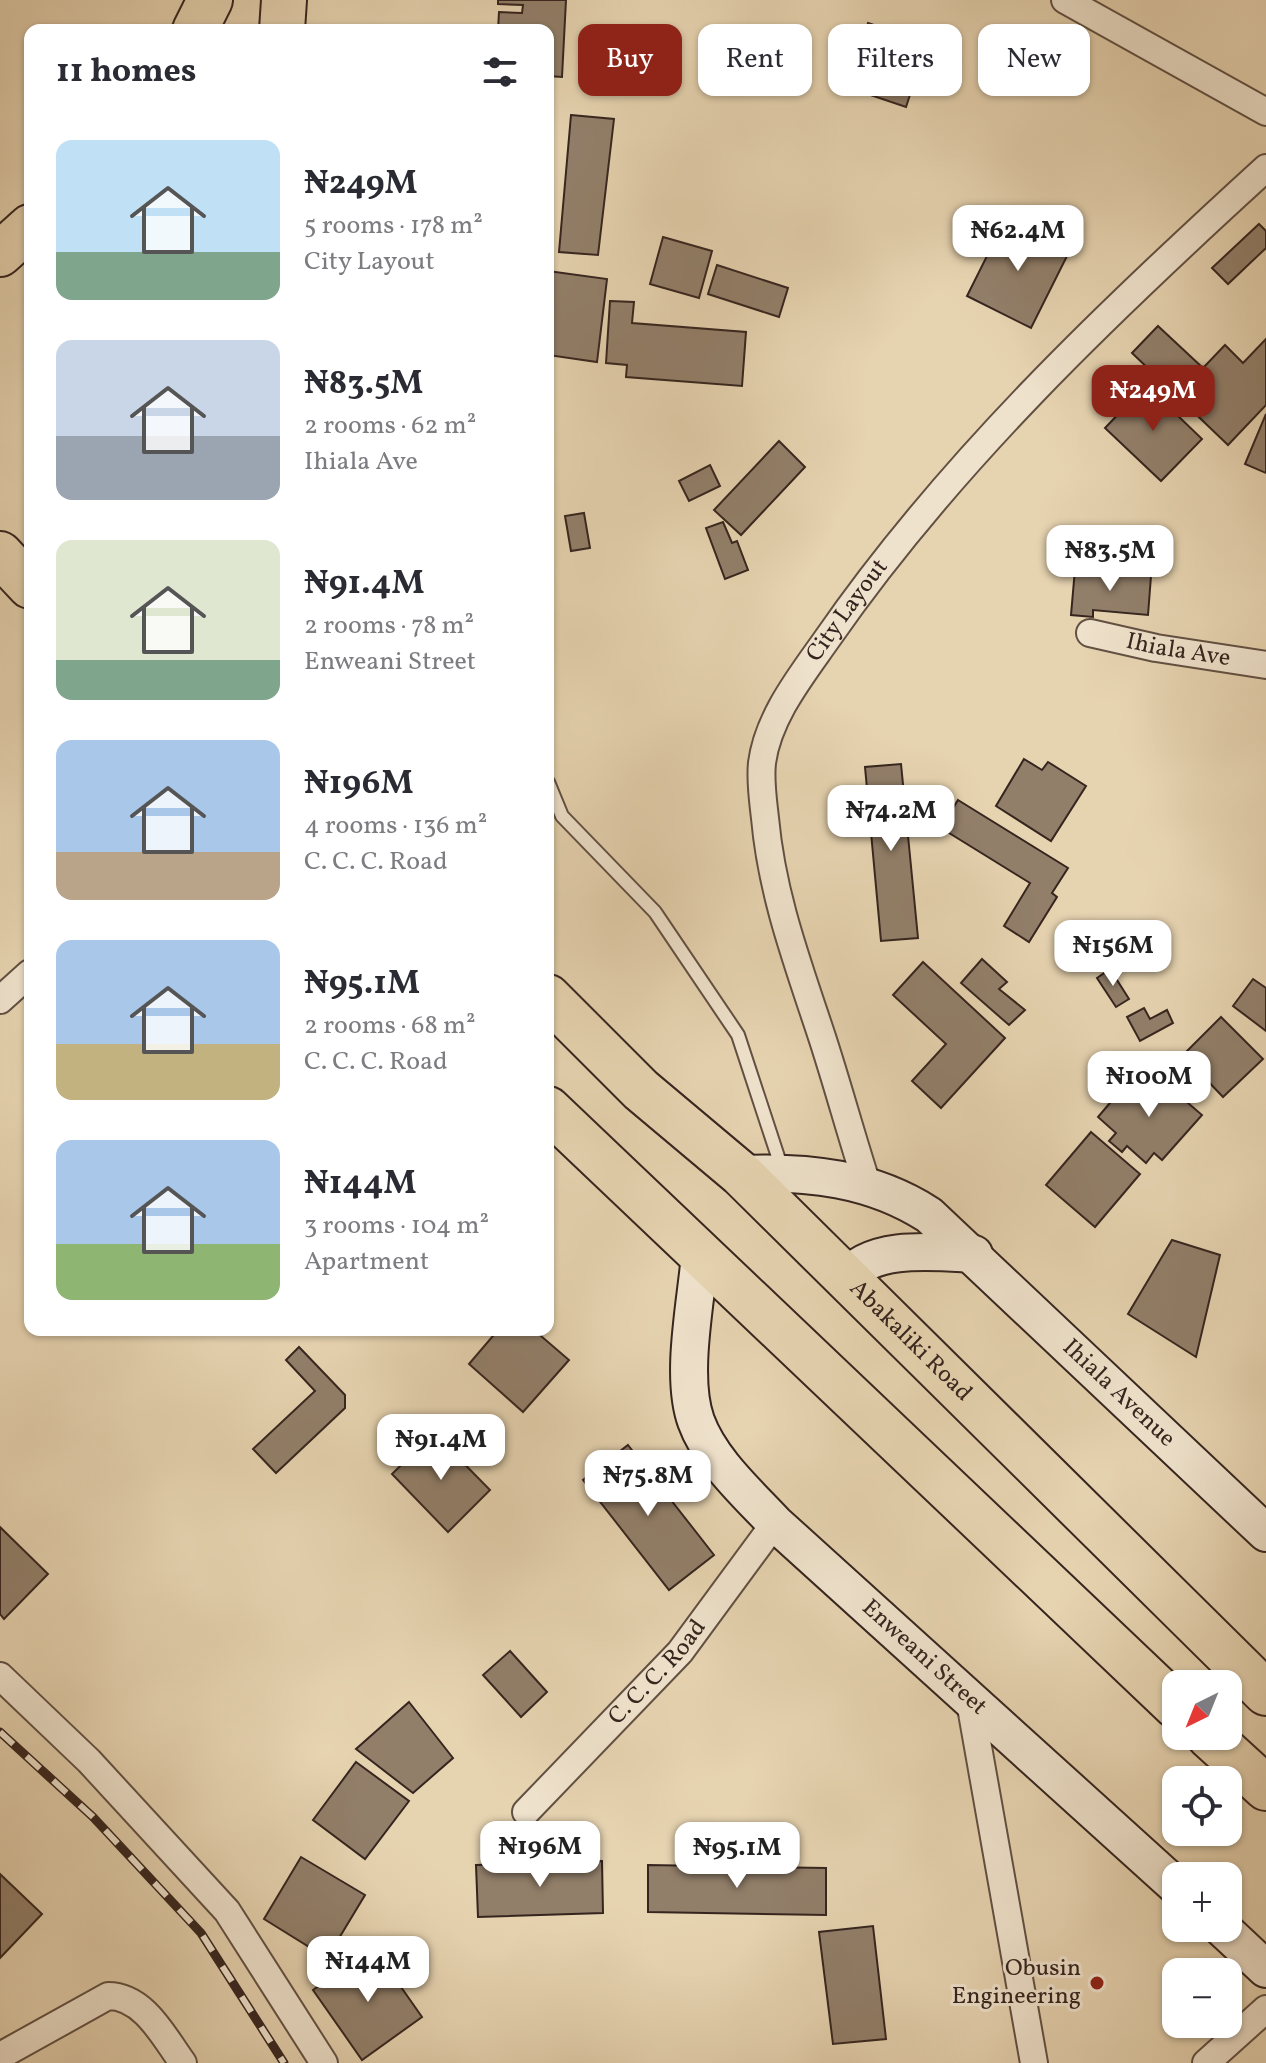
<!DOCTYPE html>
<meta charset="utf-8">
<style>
:root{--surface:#fff;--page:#f7f7f7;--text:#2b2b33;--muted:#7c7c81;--accent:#8f2418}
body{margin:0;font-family:Vollkorn,serif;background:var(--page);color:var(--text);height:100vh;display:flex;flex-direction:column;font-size:30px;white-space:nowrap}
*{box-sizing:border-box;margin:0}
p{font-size:26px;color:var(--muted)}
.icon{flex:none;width:44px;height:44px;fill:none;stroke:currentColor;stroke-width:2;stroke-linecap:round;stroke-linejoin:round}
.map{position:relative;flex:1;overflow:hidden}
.panel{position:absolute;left:24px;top:24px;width:530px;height:1312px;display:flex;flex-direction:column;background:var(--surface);border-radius:16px;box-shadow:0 2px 6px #0004}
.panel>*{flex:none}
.banner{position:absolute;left:578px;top:24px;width:568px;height:72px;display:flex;gap:16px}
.needle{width:52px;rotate:223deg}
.buttons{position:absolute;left:1162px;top:1670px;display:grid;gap:16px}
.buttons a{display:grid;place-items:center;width:80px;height:80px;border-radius:16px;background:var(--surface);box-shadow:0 2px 6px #0004;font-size:40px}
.price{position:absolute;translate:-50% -68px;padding:0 18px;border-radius:16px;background:#fff;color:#222;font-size:26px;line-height:52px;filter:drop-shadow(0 2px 4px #0008)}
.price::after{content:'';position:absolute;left:50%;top:48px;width:24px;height:18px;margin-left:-12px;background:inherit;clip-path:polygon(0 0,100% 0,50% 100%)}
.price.selected{background:var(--accent);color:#fff}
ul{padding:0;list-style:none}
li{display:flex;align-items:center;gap:24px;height:200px;padding:0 32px}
li span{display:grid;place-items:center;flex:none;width:224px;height:160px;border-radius:16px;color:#555}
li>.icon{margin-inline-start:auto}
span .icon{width:96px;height:96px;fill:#fffc;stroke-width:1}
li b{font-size:34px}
h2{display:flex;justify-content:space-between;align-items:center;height:96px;padding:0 32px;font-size:34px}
.tag{padding:0 28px;border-radius:16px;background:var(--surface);box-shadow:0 2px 6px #0004;font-size:28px;line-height:72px}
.tag.selected{background:var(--accent);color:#fff}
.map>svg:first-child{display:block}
.building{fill:#927f6a;stroke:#36251f;stroke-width:2}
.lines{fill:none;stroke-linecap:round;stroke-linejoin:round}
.service-casing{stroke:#625043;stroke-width:16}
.minor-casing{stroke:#625043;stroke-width:30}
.secondary-casing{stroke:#36251f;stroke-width:40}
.trunk-casing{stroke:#36251f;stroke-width:48}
.service{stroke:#efe2cc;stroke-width:12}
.minor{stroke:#efe2cc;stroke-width:26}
.secondary{stroke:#efe2cc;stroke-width:36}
.trunk{stroke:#e6d3b0;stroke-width:44}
.rail-casing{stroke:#36251f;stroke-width:9}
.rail{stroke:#efe2cc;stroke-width:6;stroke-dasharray:18;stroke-linecap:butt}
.poi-dot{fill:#8f2418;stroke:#efe2cc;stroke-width:3}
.labels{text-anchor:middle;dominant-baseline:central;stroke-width:6;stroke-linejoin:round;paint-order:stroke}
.street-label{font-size:24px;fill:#36251f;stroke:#efe2cc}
.poi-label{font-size:24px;fill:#36251f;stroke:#efe2cc;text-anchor:end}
</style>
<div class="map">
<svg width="1266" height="2063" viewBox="0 0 1266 2063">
<rect width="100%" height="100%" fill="#e6d3b0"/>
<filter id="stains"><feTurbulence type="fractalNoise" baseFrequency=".0025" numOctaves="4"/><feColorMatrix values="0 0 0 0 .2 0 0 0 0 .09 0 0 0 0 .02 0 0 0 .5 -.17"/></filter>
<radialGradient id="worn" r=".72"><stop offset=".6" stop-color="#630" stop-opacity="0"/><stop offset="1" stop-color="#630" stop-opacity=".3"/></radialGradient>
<!-- building -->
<g class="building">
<polygon points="498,0 566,0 562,77 548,76 548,30 498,30 499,12 522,13 523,5 498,4"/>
<polygon points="868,23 927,43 906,107 847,87"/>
<polygon points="571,115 614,119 598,255 559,252"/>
<polygon points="1006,218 1070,250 1031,328 967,296"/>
<polygon points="1259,224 1266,231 1266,248 1228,284 1212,268"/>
<polygon points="663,237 712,251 699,298 650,284"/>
<polygon points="717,265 788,288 779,317 708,294"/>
<polygon points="548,271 607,279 597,362 548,355"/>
<polygon points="610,301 634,302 632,323 746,332 742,386 626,377 627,365 606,363"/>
<polygon points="1158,326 1203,368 1225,345 1243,363 1266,339 1266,405 1228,445 1132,353"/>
<polygon points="1146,385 1202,439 1161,481 1105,428"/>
<polygon points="1266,414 1266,473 1245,464"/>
<polygon points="779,441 805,467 741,535 714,510"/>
<polygon points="710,465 720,486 689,501 679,481"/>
<polygon points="584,513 590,548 571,551 565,516"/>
<polygon points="723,522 732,543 737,541 748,570 725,579 706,528"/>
<polygon points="1075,569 1151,576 1148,615 1093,610 1093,617 1071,615"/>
<polygon points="1024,759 1042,770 1048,762 1086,786 1051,841 996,806"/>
<polygon points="901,764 918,938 881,941 865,767"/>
<polygon points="958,800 1068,868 1052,893 1057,897 1029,942 1004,926 1030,883 941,828"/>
<polygon points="982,959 1007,982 999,989 1025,1010 1009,1025 961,983"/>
<polygon points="923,962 1005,1038 941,1108 912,1081 946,1044 893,995"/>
<polygon points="1110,969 1129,999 1116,1007 1097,978"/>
<polygon points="1253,979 1266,988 1266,1031 1233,1006"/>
<polygon points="1144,1008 1150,1019 1167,1010 1173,1023 1140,1041 1127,1017"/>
<polygon points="1221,1017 1263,1059 1223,1097 1183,1055"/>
<polygon points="1152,1072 1202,1115 1162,1160 1154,1153 1146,1163 1127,1146 1122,1152 1109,1141 1116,1133 1098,1117 1127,1083 1136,1090"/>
<polygon points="1091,1132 1140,1174 1095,1227 1046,1185"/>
<polygon points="1172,1240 1220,1255 1196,1357 1128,1314"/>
<polygon points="498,1330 534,1330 569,1360 523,1412 469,1364"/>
<polygon points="299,1347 345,1395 345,1408 276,1473 253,1449 315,1391 286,1360"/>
<polygon points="434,1433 490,1490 448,1532 392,1474"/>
<polygon points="628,1445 714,1555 669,1590 583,1480"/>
<polygon points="0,1527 48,1574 4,1619 0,1614"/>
<polygon points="510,1651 547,1692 521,1717 483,1675"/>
<polygon points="409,1702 453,1758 413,1793 356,1749"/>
<polygon points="356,1762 409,1801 365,1859 313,1820"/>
<polygon points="301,1857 365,1895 327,1958 264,1919"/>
<polygon points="602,1861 603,1913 478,1917 476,1865"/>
<polygon points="648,1865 826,1868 826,1915 648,1912"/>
<polygon points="0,1874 42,1914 0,1958"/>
<polygon points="873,1926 886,2039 833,2044 819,1932"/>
<polygon points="373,1947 422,2017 362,2060 313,1990"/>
</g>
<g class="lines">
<defs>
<polyline id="service" points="548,782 562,816 655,912 738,1035 782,1169"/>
<g id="minor">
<polyline points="1065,0 1266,112"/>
<path id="s1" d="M1090 633 1156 648 1266 665"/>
<polyline points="0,1000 30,973"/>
<path id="s2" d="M867 1184C851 1135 838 1086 822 1037 798 964 772 896 765 818 763 800 760 781 762 763 768 717 801 676 827 639 949 463 1108 312 1266 168"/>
<polyline points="0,1676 89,1761 227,1911 324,2063"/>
<polyline points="969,1696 1034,2063"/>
<path id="s3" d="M526 1812 680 1652 775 1523"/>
<path d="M0 2056 108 1996C144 1996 164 2037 183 2063"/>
<polyline points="1206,2063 1266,2009"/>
</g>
<g id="secondary">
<path id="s4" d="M741 1174C807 1171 872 1178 929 1215L1266 1533"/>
<path id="s5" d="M700 1255C696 1302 680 1376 696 1421 710 1460 747 1493 775 1523L1176 1886"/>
<path d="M846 1279C870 1244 936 1252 974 1254"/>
<polyline points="1222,1928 1266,1969"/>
</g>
<g id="trunk">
<polyline points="195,30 210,0"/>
<polyline points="282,30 284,0"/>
<polyline points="0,254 30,227"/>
<polyline points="0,554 30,586"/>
<path id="s6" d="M548 997 641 1090 741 1174 1266 1693"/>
<polyline points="548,1109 1176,1706"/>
<polyline points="1209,1736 1266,1788"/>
</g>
</defs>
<!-- service casing -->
<use href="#service" class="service-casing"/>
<!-- minor casing -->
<use href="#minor" class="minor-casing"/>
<!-- secondary casing -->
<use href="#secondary" class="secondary-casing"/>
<!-- trunk casing -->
<use href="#trunk" class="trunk-casing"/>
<!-- service -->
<use href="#service" class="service"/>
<!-- minor -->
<use href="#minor" class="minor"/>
<!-- secondary -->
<use href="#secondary" class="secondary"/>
<!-- trunk -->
<use href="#trunk" class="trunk"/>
<defs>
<polyline id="rail" points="0,1732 93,1817 201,1933 284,2063"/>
</defs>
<!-- rail casing -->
<use href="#rail" class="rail-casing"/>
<!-- rail -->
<use href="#rail" class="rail"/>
</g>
<!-- markers -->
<circle class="poi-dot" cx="1097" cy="1983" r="8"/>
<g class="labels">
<!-- street labels -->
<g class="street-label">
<text stroke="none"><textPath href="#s2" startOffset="612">City Layout</textPath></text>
<text stroke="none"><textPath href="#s1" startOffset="90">Ihiala Ave</textPath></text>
<text stroke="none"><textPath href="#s6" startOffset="500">Abakaliki Road</textPath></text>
<text stroke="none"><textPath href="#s4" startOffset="456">Ihiala Avenue</textPath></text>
<text stroke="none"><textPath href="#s5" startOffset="498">Enweani Street</textPath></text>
<text stroke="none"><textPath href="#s3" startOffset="192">C. C. C. Road</textPath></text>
</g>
<!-- poi labels -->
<g class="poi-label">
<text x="1081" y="1969">Obusin<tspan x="1081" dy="28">Engineering</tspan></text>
</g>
</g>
<rect width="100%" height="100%" filter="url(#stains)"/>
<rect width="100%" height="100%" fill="url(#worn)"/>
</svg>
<div class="buttons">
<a><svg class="needle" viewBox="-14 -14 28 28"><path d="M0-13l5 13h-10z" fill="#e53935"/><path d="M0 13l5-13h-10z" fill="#7c7c81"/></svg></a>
<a><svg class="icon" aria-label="locate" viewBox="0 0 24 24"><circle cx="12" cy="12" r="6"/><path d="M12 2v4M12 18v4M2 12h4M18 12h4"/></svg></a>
<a>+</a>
<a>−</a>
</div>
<b class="price" style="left:1018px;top:273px">₦62.4M</b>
<b class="price selected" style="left:1153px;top:433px">₦249M</b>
<b class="price" style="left:1110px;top:593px">₦83.5M</b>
<b class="price" style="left:891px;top:853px">₦74.2M</b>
<b class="price" style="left:1113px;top:988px">₦156M</b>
<b class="price" style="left:1149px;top:1119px">₦100M</b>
<b class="price" style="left:441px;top:1482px">₦91.4M</b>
<b class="price" style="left:648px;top:1518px">₦75.8M</b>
<b class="price" style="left:540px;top:1889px">₦196M</b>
<b class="price" style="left:737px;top:1890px">₦95.1M</b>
<b class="price" style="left:368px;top:2004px">₦144M</b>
<div class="banner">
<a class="tag selected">Buy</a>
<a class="tag">Rent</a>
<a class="tag">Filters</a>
<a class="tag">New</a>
</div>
<section class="panel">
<h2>11 homes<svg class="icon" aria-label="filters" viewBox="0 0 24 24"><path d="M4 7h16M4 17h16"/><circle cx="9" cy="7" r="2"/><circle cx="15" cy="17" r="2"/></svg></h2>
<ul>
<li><span style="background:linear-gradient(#bfe0f5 70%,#7fa58c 0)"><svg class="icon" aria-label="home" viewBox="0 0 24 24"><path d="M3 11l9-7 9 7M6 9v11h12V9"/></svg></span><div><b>₦249M</b><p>5 rooms · 178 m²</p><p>City Layout</p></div></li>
<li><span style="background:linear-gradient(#c9d6e8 60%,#9aa5b1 0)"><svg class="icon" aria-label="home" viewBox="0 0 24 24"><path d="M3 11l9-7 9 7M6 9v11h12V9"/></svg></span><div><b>₦83.5M</b><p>2 rooms · 62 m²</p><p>Ihiala Ave</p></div></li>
<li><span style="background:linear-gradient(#dfe7d0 75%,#7fa58c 0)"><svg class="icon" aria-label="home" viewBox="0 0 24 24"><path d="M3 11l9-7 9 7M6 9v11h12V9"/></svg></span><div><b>₦91.4M</b><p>2 rooms · 78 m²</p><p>Enweani Street</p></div></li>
<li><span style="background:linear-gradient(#a9c7e8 70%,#b9a48a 0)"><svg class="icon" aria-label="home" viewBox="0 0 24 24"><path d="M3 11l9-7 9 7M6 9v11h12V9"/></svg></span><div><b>₦196M</b><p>4 rooms · 136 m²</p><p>C. C. C. Road</p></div></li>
<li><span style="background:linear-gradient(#a9c7e8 65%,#c2b280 0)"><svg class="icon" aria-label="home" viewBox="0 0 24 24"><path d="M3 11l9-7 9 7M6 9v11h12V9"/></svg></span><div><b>₦95.1M</b><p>2 rooms · 68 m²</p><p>C. C. C. Road</p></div></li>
<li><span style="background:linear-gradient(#a9c7e8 65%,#8fb573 0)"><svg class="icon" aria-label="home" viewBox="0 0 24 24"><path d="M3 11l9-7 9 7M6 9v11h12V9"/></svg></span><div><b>₦144M</b><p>3 rooms · 104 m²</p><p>Apartment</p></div></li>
</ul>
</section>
</div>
